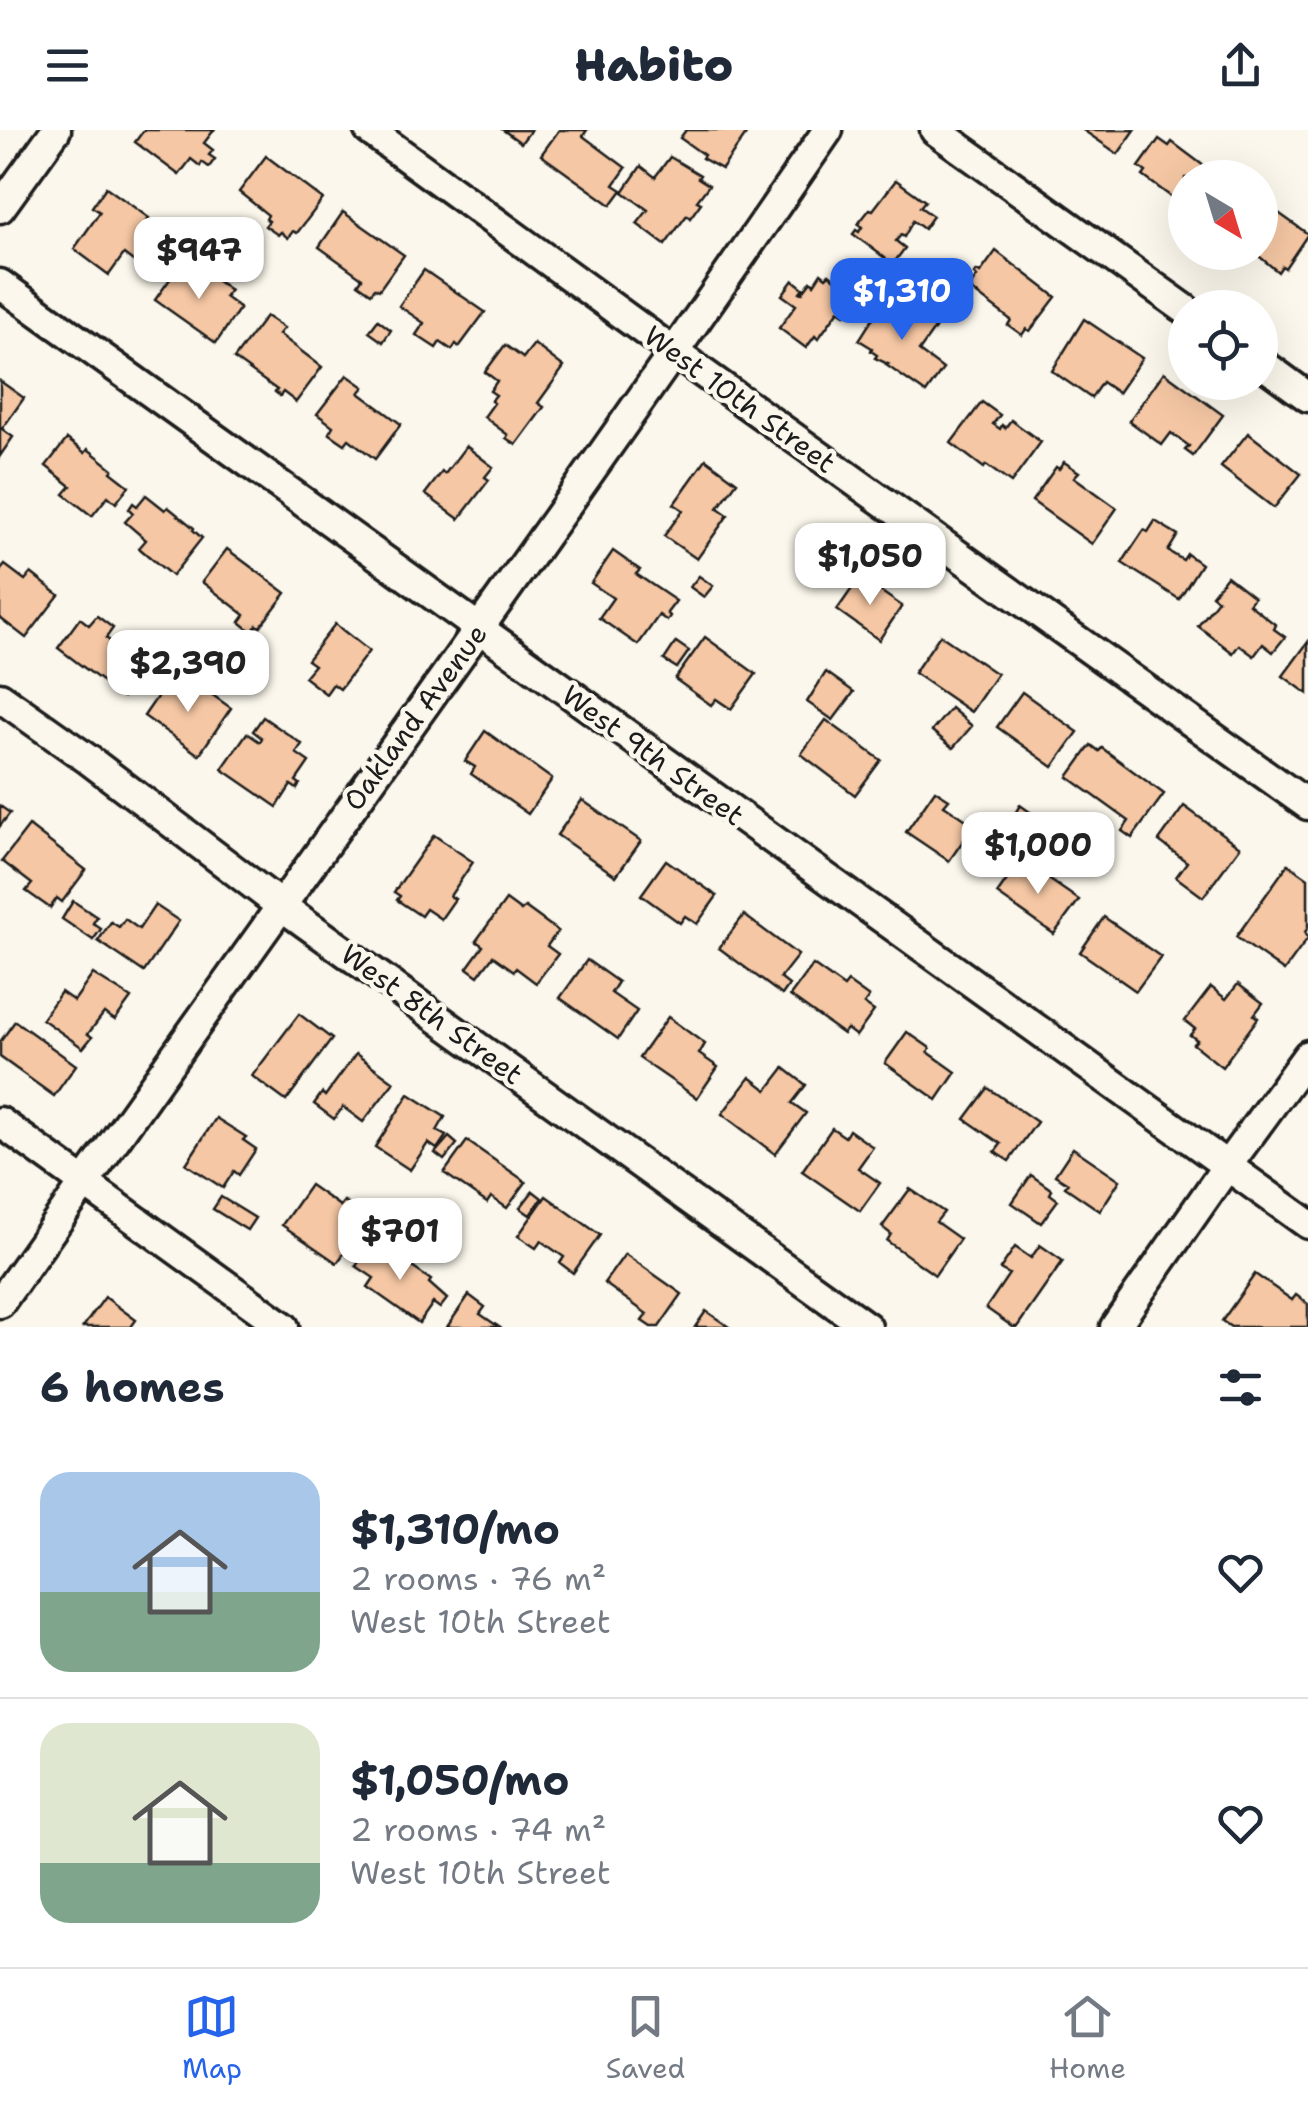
<!DOCTYPE html>
<meta charset="utf-8">
<style>
:root{--surface:#fff;--page:#f6f6f7;--text:#1f2937;--muted:#747a83;--line:#e0e1e3;--accent:#2563eb}
body{margin:0;font-family:"Shantell Sans",sans-serif;background:var(--page);color:var(--text);height:100vh;display:flex;flex-direction:column;font-size:38px;white-space:nowrap}
*{box-sizing:border-box;margin:0}
p{font-size:32px;color:var(--muted)}
.icon{flex:none;width:55px;height:55px;fill:none;stroke:currentColor;stroke-width:2;stroke-linecap:round;stroke-linejoin:round}
.map{position:relative;height:1197px;overflow:hidden}
.sheet{display:flex;flex-direction:column;background:var(--surface);flex:1}
.sheet>*{flex:none}
.needle{width:65px;rotate:142deg}
.fabs{position:absolute;left:1168px;top:30px;display:grid;gap:20px}
.fabs a{display:grid;place-items:center;width:110px;height:110px;border-radius:50%;background:var(--surface);box-shadow:0 10px 40px #0002;font-size:50px}
.price{position:absolute;translate:-50% -85px;padding:0 22px;border-radius:20px;background:#fff;color:#222;font-size:32px;line-height:65px;filter:drop-shadow(0 2px 5px #0008)}
.price::after{content:'';position:absolute;left:50%;top:60px;width:30px;height:22px;margin-left:-15px;background:inherit;clip-path:polygon(0 0,100% 0,50% 100%)}
.price.current{background:var(--accent);color:#fff}
ul{padding:0;list-style:none}
li{display:flex;align-items:center;gap:30px;height:250px;padding:0 40px}
li+li{border-top:2px solid var(--line)}
li span{display:grid;place-items:center;flex:none;width:280px;height:200px;border-radius:30px;color:#555}
li>.icon{margin-inline-start:auto}
span .icon{width:120px;height:120px;fill:#fffc;stroke-width:1}
li b{font-size:42px}
h2{display:flex;justify-content:space-between;align-items:center;height:120px;padding:0 40px;font-size:42px}
header{display:flex;justify-content:space-between;align-items:center;height:130px;padding:0 40px;background:var(--surface);font-size:45px;font-weight:800}
.dock{display:flex;justify-content:space-around;align-items:center;height:140px;border-top:2px solid var(--line);background:var(--surface);font-size:28px;color:var(--muted)}
.dock a{display:grid;justify-items:center;gap:5px}
.dock .current{color:var(--accent)}
.map>svg:first-child{display:block}
.building{fill:#f5c7a4;stroke:#1c1c1c;stroke-width:2.5}
.lines{fill:none;stroke-linecap:round;stroke-linejoin:round}
.street-casing{stroke:#1c1c1c;stroke-width:35}
.street{stroke:#fbf7ec;stroke-width:28}
.labels{text-anchor:middle;dominant-baseline:central;stroke-width:9;stroke-linejoin:round;paint-order:stroke}
.street-label{font-size:28px;fill:#1c1c1c;stroke:#fbf7ec}
</style>
<header><svg class="icon" aria-label="menu" viewBox="0 0 24 24"><path d="M4 6h16M4 12h16M4 18h16"/></svg>Habito<svg class="icon" aria-label="share" viewBox="0 0 24 24"><path d="M12 15V3M7 8l5-5 5 5M5 13v7h14v-7"/></svg></header>
<div class="map">
<svg width="1308" height="1197" viewBox="0 0 1308 1197">
<rect width="100%" height="100%" fill="#fbf7ec"/>
<filter id="ink" filterUnits="userSpaceOnUse"><feTurbulence type="fractalNoise" baseFrequency=".01" numOctaves="2"/><feDisplacementMap in="SourceGraphic" scale="20" xChannelSelector="R" yChannelSelector="G"/><feConvolveMatrix kernelMatrix="1 2 1 2 8 2 1 2 1" color-interpolation-filters="sRGB"/></filter>
<g filter="url(#ink)">
<!-- building -->
<g class="building">
<polygon points="144,0 214,0 204,13 213,20 209,25 215,29 209,37 202,32 200,36 191,29 179,45 135,12"/>
<polygon points="503,0 531,0 521,13"/>
<polygon points="559,0 587,0 583,6 626,38 614,55 622,60 611,75 541,25"/>
<polygon points="686,0 749,0 722,39 702,28 704,25 680,8"/>
<polygon points="1083,0 1135,0 1118,24"/>
<polygon points="1159,9 1169,16 1172,12 1220,48 1185,48 1185,77 1143,46 1146,42 1139,37"/>
<polygon points="266,26 323,69 297,103 293,101 288,108 281,102 278,105 265,96 269,91 266,89 268,85 239,62"/>
<polygon points="670,27 700,45 698,48 709,55 697,71 701,73 690,88 687,85 665,115 637,94 648,80 623,62 641,36 655,47"/>
<polygon points="896,50 925,71 920,77 933,86 924,99 913,91 904,107 901,105 896,111 905,118 893,134 853,104 856,100 859,102 862,97 858,94 870,79 873,80"/>
<polygon points="106,57 149,88 138,103 148,110 133,131 124,124 109,145 74,119 100,82 92,77"/>
<polygon points="1266,74 1308,104 1285,138 1282,136 1278,142 1254,122 1260,122 1260,84"/>
<polygon points="343,82 404,125 379,160 375,158 371,163 358,154 362,148 319,117"/>
<polygon points="996,121 1056,167 1030,201 1026,199 1022,205 1008,195 1011,190 969,158 977,147 974,144 977,141 980,143"/>
<polygon points="188,132 202,141 197,147 202,150 207,144 230,160 225,167 240,178 216,213 155,170 180,135 184,138"/>
<polygon points="424,140 485,182 459,217 456,214 452,220 440,212 436,218 416,205 424,193 399,176"/>
<polygon points="821,143 826,147 829,144 862,169 852,183 847,180 845,184 839,180 818,209 815,206 806,218 779,198 796,175 782,165 793,150 803,158 800,162 802,163 811,151 814,154"/>
<polygon points="934,153 951,166 943,177 926,164"/>
<polygon points="887,166 902,176 903,174 936,197 919,221 943,239 926,263 886,235 888,234 875,228 877,225 871,221 872,218 859,210"/>
<polygon points="266,186 284,198 279,204 322,237 296,272 283,262 280,266 275,262 277,260 234,229"/>
<polygon points="1084,189 1142,228 1118,263 1102,252 1091,268 1052,241"/>
<polygon points="378,190 391,200 383,212 369,202"/>
<polygon points="534,214 564,237 538,273 544,277 516,315 506,308 508,305 484,287 494,273 491,271 496,265 490,261 497,251 485,242 505,215 523,228"/>
<polygon points="1164,242 1223,285 1193,326 1185,320 1189,316 1171,303 1162,315 1129,291"/>
<polygon points="347,245 364,257 359,263 401,294 375,329 349,309 345,314 329,303 333,296 317,284"/>
<polygon points="0,251 24,268 2,299 13,307 0,326"/>
<polygon points="982,272 1000,285 993,294 1000,299 1002,295 1005,298 1011,290 1041,312 1011,353 986,335 984,338 951,313"/>
<polygon points="1248,303 1301,344 1274,378 1221,337"/>
<polygon points="67,309 85,323 88,319 113,339 111,342 129,356 116,373 108,366 92,386 64,364 71,356 46,336"/>
<polygon points="466,316 493,337 485,347 489,350 459,389 425,364 442,342 445,344"/>
<polygon points="706,329 737,352 718,378 728,385 697,429 664,406 683,380 674,374"/>
<polygon points="1064,332 1079,342 1074,347 1117,378 1092,414 1032,371 1056,337 1059,339"/>
<polygon points="146,365 165,380 168,377 194,398 193,400 202,408 172,446 139,418 146,410 125,392 133,383 129,379 133,373 137,376"/>
<polygon points="1155,391 1178,405 1168,421 1183,430 1187,424 1201,434 1179,469 1122,433 1144,400 1148,402"/>
<polygon points="227,419 286,463 260,497 257,495 252,502 240,492 245,485 202,452"/>
<polygon points="613,421 640,440 636,444 676,471 667,483 670,486 667,491 659,485 638,515 599,488 613,468 591,453"/>
<polygon points="5,435 25,450 31,443 59,465 26,508 0,488 0,441"/>
<polygon points="699,446 713,456 704,467 690,457"/>
<polygon points="1227,446 1254,467 1249,474 1276,495 1274,499 1285,507 1273,522 1263,514 1254,526 1239,515 1233,523 1198,496 1218,470 1212,465"/>
<polygon points="860,447 902,476 879,510 837,480"/>
<polygon points="97,486 113,498 106,508 145,537 123,567 58,518 80,488 89,495"/>
<polygon points="335,494 369,521 340,559 333,554 326,564 304,547 314,535 307,530"/>
<polygon points="940,505 997,544 971,582 914,543"/>
<polygon points="705,507 756,544 731,579 716,569 711,575 675,549"/>
<polygon points="676,512 689,521 677,538 664,530"/>
<polygon points="1308,512 1308,564 1283,546"/>
<polygon points="826,542 854,562 833,590 807,572"/>
<polygon points="168,551 178,558 182,552 200,565 204,559 231,578 199,625 144,586"/>
<polygon points="1022,562 1078,602 1053,637 997,597"/>
<polygon points="951,578 972,596 953,618 932,601"/>
<polygon points="263,587 302,614 296,623 309,632 296,651 300,654 297,659 291,655 277,677 222,639 247,603 260,612 262,608 253,601"/>
<polygon points="826,590 881,630 855,665 801,624"/>
<polygon points="485,601 552,649 528,684 471,644 475,637 465,631"/>
<polygon points="1091,615 1099,621 1102,618 1164,664 1132,708 1122,701 1129,691 1068,647"/>
<polygon points="935,660 949,669 944,675 974,695 949,731 906,702"/>
<polygon points="582,670 641,711 616,746 557,705"/>
<polygon points="1020,675 1033,684 1027,693 1014,685"/>
<polygon points="0,676 10,683 0,696"/>
<polygon points="1184,676 1240,717 1203,767 1176,747 1187,732 1159,711"/>
<polygon points="29,696 86,740 62,772 57,768 50,778 26,761 32,754 2,731"/>
<polygon points="434,705 473,732 450,766 455,769 441,789 426,779 421,786 397,770 400,766 394,762"/>
<polygon points="666,730 717,766 697,794 685,786 680,793 641,765"/>
<polygon points="1021,730 1079,770 1054,804 997,764"/>
<polygon points="1288,734 1308,748 1308,798 1305,802 1308,808 1284,841 1236,807"/>
<polygon points="506,770 521,781 525,777 558,801 547,816 558,824 536,853 516,838 514,841 493,826 478,846 467,838 483,816 476,811"/>
<polygon points="73,771 97,787 93,793 101,799 93,810 62,789"/>
<polygon points="155,775 179,791 144,842 98,811 111,792 119,797 125,789 139,799"/>
<polygon points="744,785 798,825 780,848 789,855 782,865 719,818"/>
<polygon points="1104,787 1161,827 1136,861 1080,822"/>
<polygon points="587,830 618,852 611,863 637,881 618,909 560,868"/>
<polygon points="813,835 844,857 848,852 869,867 864,874 874,881 856,906 847,899 843,904 790,866"/>
<polygon points="93,844 131,868 115,890 104,883 88,904 92,907 83,918 42,889 61,862 74,871"/>
<polygon points="1238,854 1263,873 1254,885 1258,888 1222,937 1193,914 1197,910 1190,905 1195,899 1185,891 1211,857 1226,869"/>
<polygon points="299,884 332,909 286,971 252,946"/>
<polygon points="668,887 705,914 699,924 718,937 697,968 639,928"/>
<polygon points="15,891 76,935 54,966 0,927 0,912"/>
<polygon points="907,902 930,918 928,922 956,942 937,970 885,933"/>
<polygon points="356,924 394,952 363,992 343,977 334,989 314,974 322,963 325,966"/>
<polygon points="784,938 806,955 792,973 806,983 775,1024 722,984 750,947 767,960"/>
<polygon points="988,958 1037,992 1009,1031 995,1022 1001,1014 965,989"/>
<polygon points="409,964 445,987 437,1001 446,1006 437,1019 428,1013 410,1040 375,1017"/>
<polygon points="216,988 246,1007 243,1010 256,1019 239,1045 234,1041 223,1058 186,1034"/>
<polygon points="832,998 845,1007 849,1000 873,1017 858,1038 880,1053 860,1081 802,1041"/>
<polygon points="449,1007 457,1014 444,1030 435,1023"/>
<polygon points="467,1011 526,1052 507,1078 491,1067 487,1073 444,1043"/>
<polygon points="1073,1018 1120,1050 1100,1081 1065,1057 1068,1053 1055,1045"/>
<polygon points="1031,1045 1052,1060 1050,1064 1058,1070 1041,1093 1012,1073"/>
<polygon points="310,1055 340,1076 344,1071 364,1086 354,1101 358,1104 337,1133 282,1095"/>
<polygon points="910,1059 944,1082 936,1092 960,1109 935,1145 887,1111 891,1104 882,1097"/>
<polygon points="533,1061 542,1068 530,1085 520,1078"/>
<polygon points="546,1066 600,1105 573,1143 560,1133 564,1127 541,1111 536,1118 518,1106"/>
<polygon points="221,1067 255,1088 247,1100 213,1079"/>
<polygon points="374,1111 431,1150 429,1153 447,1169 440,1178 433,1173 419,1193 368,1157 374,1148 356,1136"/>
<polygon points="1040,1115 1063,1131 1017,1197 1013,1197 986,1178 1009,1144 1000,1139 1015,1117 1031,1128"/>
<polygon points="625,1124 682,1164 659,1197 651,1197 642,1191 647,1184 604,1153"/>
<polygon points="1255,1144 1292,1170 1296,1165 1308,1174 1308,1197 1231,1197 1222,1191"/>
<polygon points="469,1165 485,1177 480,1184 499,1197 447,1197"/>
<polygon points="105,1167 136,1190 131,1197 83,1197"/>
<polygon points="706,1181 729,1197 695,1197"/>
</g>
<g class="lines">
<defs>
<g id="street">
<polyline points="369,0 675,223 1308,675"/>
<polyline points="935,0 1185,179"/>
<polyline points="0,78 56,0"/>
<polyline points="0,154 1308,1094"/>
<polyline points="1260,232 1308,267"/>
<polyline points="0,567 89,630 280,775 867,1197"/>
<polyline points="0,992 284,1197"/>
<path d="M0 1173C275 781 557 395 828 0"/>
<polyline points="1115,1197 1227,1036 1308,925"/>
</g>
</defs>
<!-- street casing -->
<use href="#street" class="street-casing"/>
<!-- street -->
<use href="#street" class="street"/>
</g>
</g>
<g class="labels">
<!-- street labels -->
<g class="street-label">
<text transform="translate(740 269) rotate(36)">West 10th Street</text>
<text transform="translate(415 587) rotate(-54)">Oakland Avenue</text>
<text transform="translate(653 625) rotate(36)">West 9th Street</text>
<text transform="translate(432 884) rotate(36)">West 8th Street</text>
</g>
</g>
</svg>
<div class="fabs">
<a><svg class="needle" viewBox="-14 -14 28 28"><path d="M0-13l5 13h-10z" fill="#e53935"/><path d="M0 13l5-13h-10z" fill="#747a83"/></svg></a>
<a><svg class="icon" aria-label="locate" viewBox="0 0 24 24"><circle cx="12" cy="12" r="6"/><path d="M12 2v4M12 18v4M2 12h4M18 12h4"/></svg></a>
</div>
<b class="price" style="left:199px;top:172px">$947</b>
<b class="price current" style="left:902px;top:213px">$1,310</b>
<b class="price" style="left:870px;top:478px">$1,050</b>
<b class="price" style="left:188px;top:585px">$2,390</b>
<b class="price" style="left:1038px;top:767px">$1,000</b>
<b class="price" style="left:400px;top:1153px">$701</b>
</div>
<section class="sheet">
<h2>6 homes<svg class="icon" aria-label="filters" viewBox="0 0 24 24"><path d="M4 7h16M4 17h16"/><circle cx="9" cy="7" r="2"/><circle cx="15" cy="17" r="2"/></svg></h2>
<ul>
<li><span style="background:linear-gradient(#a9c7e8 60%,#7fa58c 0)"><svg class="icon" aria-label="home" viewBox="0 0 24 24"><path d="M3 11l9-7 9 7M6 9v11h12V9"/></svg></span><div><b>$1,310/mo</b><p>2 rooms · 76 m²</p><p>West 10th Street</p></div><svg class="icon" aria-label="heart" viewBox="0 0 24 24"><path d="M12 20l-8-8c-3-5 5-10 8-4 3-6 11-1 8 4z"/></svg></li>
<li><span style="background:linear-gradient(#dfe7d0 70%,#7fa58c 0)"><svg class="icon" aria-label="home" viewBox="0 0 24 24"><path d="M3 11l9-7 9 7M6 9v11h12V9"/></svg></span><div><b>$1,050/mo</b><p>2 rooms · 74 m²</p><p>West 10th Street</p></div><svg class="icon" aria-label="heart" viewBox="0 0 24 24"><path d="M12 20l-8-8c-3-5 5-10 8-4 3-6 11-1 8 4z"/></svg></li>
</ul>
</section>
<nav class="dock">
<a class="current"><svg class="icon" aria-label="map" viewBox="0 0 24 24"><path d="M3 6l6-2 6 2 6-2v14l-6 2-6-2-6 2zM9 4v14M15 6v14"/></svg>Map</a>
<a><svg class="icon" aria-label="saved" viewBox="0 0 24 24"><path d="M7 4h10v16l-5-4-5 4z"/></svg>Saved</a>
<a><svg class="icon" aria-label="home" viewBox="0 0 24 24"><path d="M3 11l9-7 9 7M6 9v11h12V9"/></svg>Home</a>
</nav>
